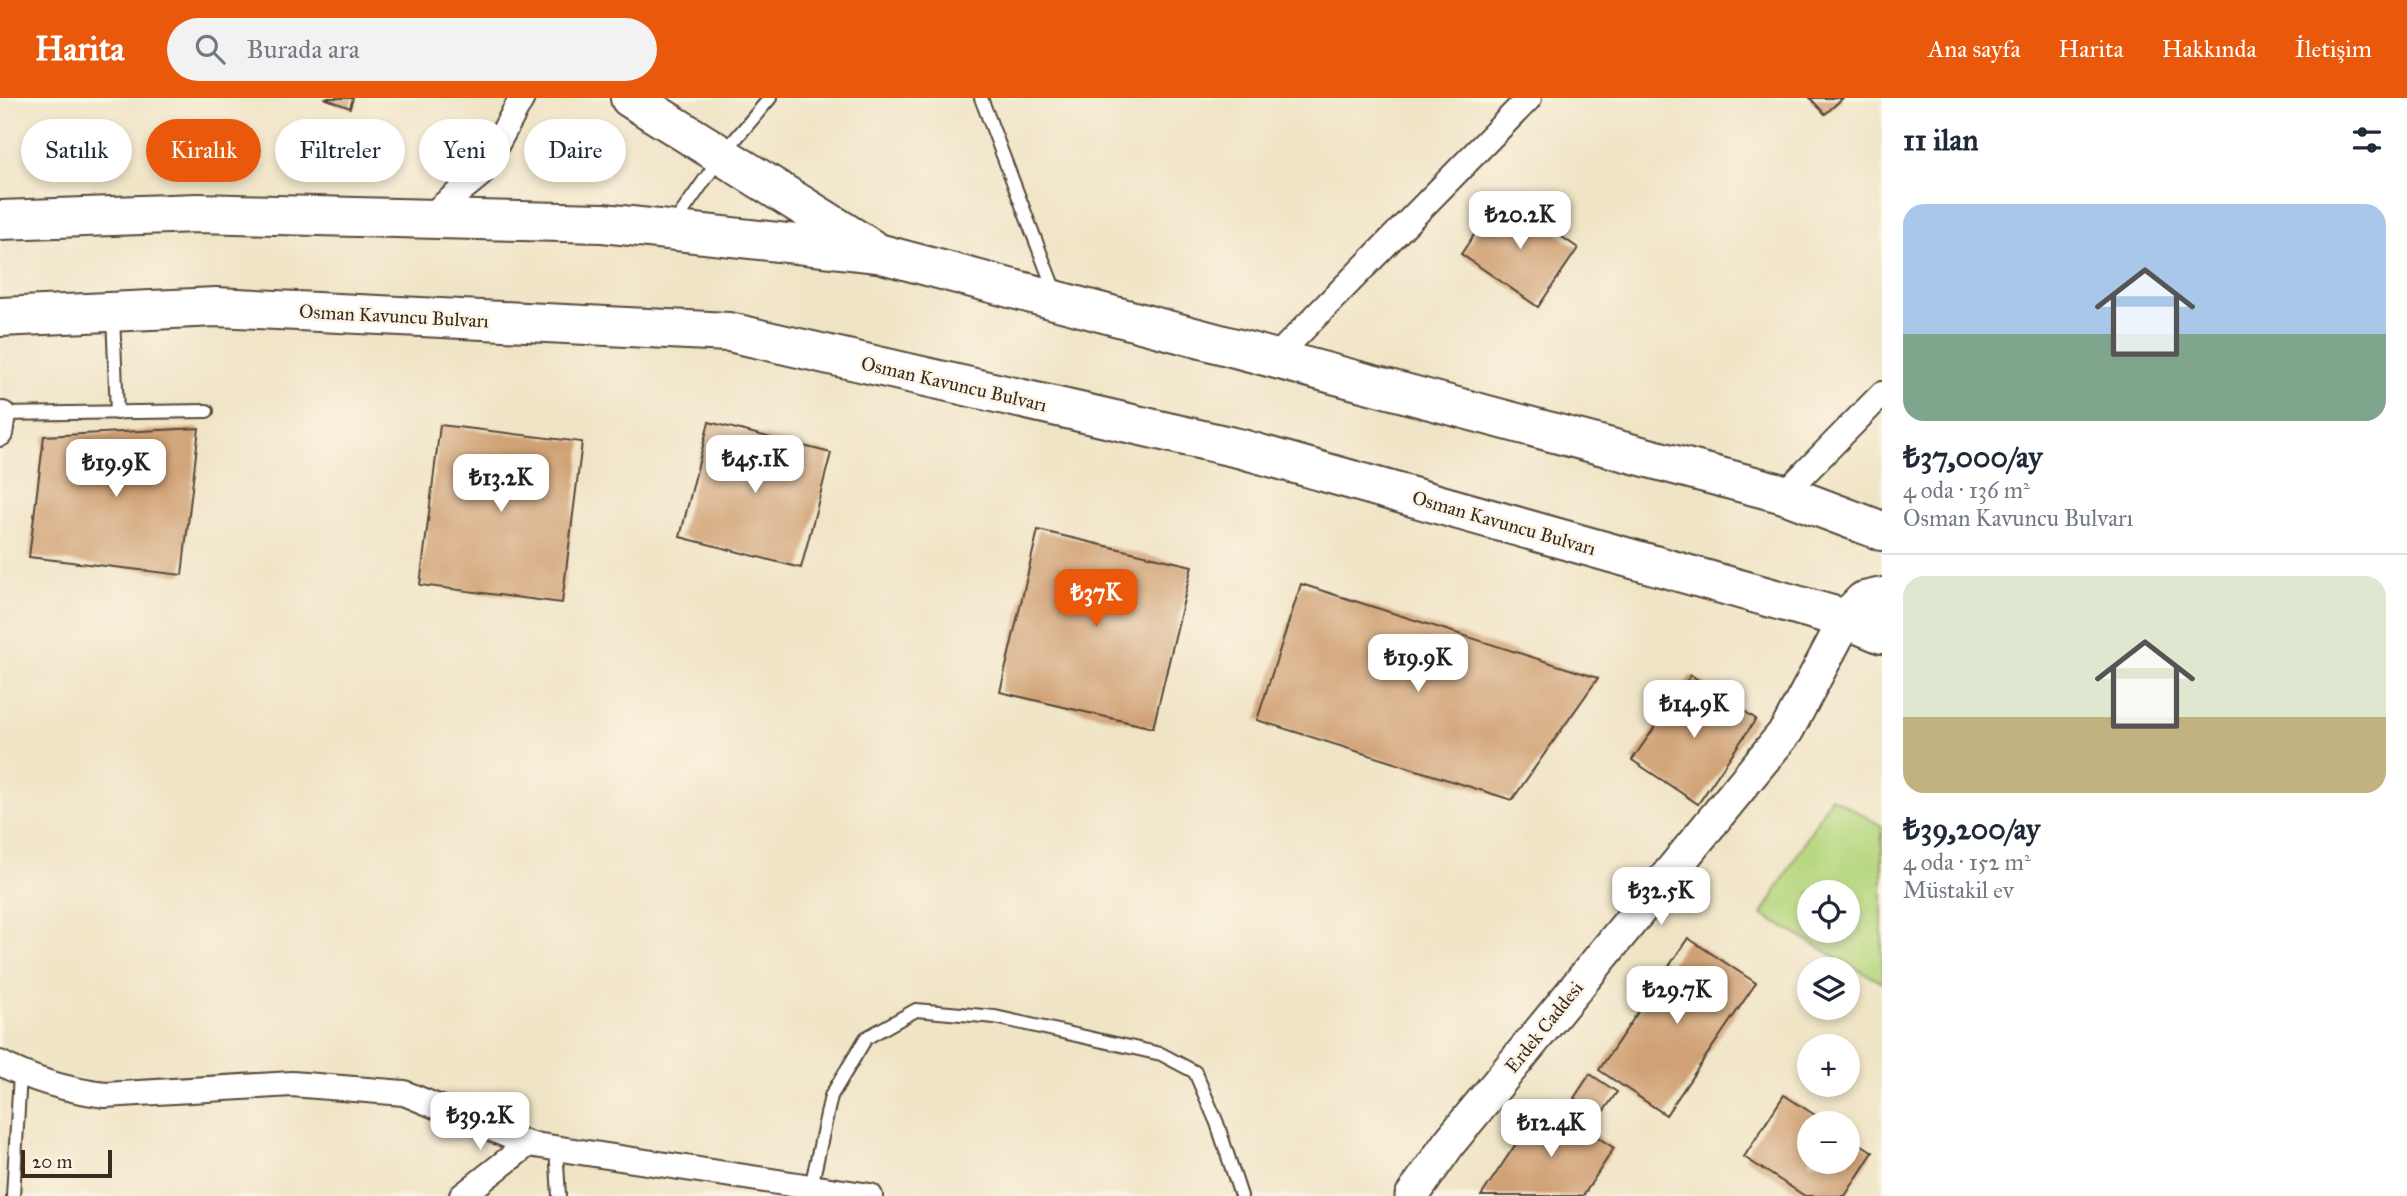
<!DOCTYPE html>
<html lang="tr">
<meta charset="utf-8">
<style>
:root{--surface:#fff;--page:#f2f2f3;--text:#1f2937;--muted:#747a83;--line:#e0e1e3;--accent:#ea580c}
body{margin:0;font-family:"IM FELL Great Primer",serif;background:var(--page);color:var(--text);height:100vh;display:flex;flex-direction:column;font-size:26px;white-space:nowrap}
*{box-sizing:border-box;margin:0}
p{font-size:23px;color:var(--muted)}
.icon{flex:none;width:38px;height:38px;fill:none;stroke:currentColor;stroke-width:2;stroke-linecap:round;stroke-linejoin:round}
.map{position:relative;flex:1;overflow:hidden}
.sheet{display:flex;flex-direction:column;background:var(--surface);width:525px}
.sheet>*{flex:none}
.top-card{position:absolute;left:21px;top:21px;width:665px;height:63px;display:flex;gap:14px}
.tools{position:absolute;left:1797px;top:782px;display:grid;gap:14px}
.tools a{display:grid;place-items:center;width:63px;height:63px;border-radius:50%;background:var(--surface);box-shadow:0 4px 10px #0003;font-size:35px}
.scale{position:absolute;left:21px;bottom:18px;width:91px;box-sizing:border-box;padding-left:7px;border:4px solid #3b2a1e;border-top:0;font-size:19px;line-height:24px;white-space:nowrap;color:#3b2a1e;-webkit-text-stroke:5px #fcf5e5;paint-order:stroke}
.price{position:absolute;translate:-50% -60px;padding:0 16px;border-radius:14px;background:#fff;color:#222;font-size:23px;line-height:46px;filter:drop-shadow(0 2px 4px #0008)}
.price::after{content:'';position:absolute;left:50%;top:42px;width:21px;height:16px;margin-left:-10px;background:inherit;clip-path:polygon(0 0,100% 0,50% 100%)}
.price.on{background:var(--accent);color:#fff}
ul{padding:0;list-style:none}
li{display:grid;align-content:center;gap:14px;height:371px;padding:0 21px}
li+li{border-top:2px solid var(--line)}
li span{display:grid;place-items:center;height:217px;border-radius:21px;color:#555}
li>.icon{margin-inline-start:auto}
span .icon{width:126px;height:126px;fill:#fffc;stroke-width:1}
li b{font-size:30px}
h2{display:flex;justify-content:space-between;align-items:center;height:84px;padding:0 21px;font-size:30px}
.pill{padding:0 24px;border-radius:32px;background:var(--surface);box-shadow:0 4px 10px #0003;font-size:24px;line-height:63px}
.pill.on{background:var(--accent);color:#fff}
header{display:flex;align-items:center;gap:42px;box-sizing:border-box;height:98px;padding:0 35px;background:var(--accent);color:#fff}
header strong{font-size:33px}
nav{display:flex;gap:38px;margin-inline-start:auto;font-size:24px}
.search{width:490px;height:63px;background:var(--page);display:flex;align-items:center;gap:18px;box-sizing:border-box;padding:0 24px;border-radius:38px;color:var(--muted);font-size:26px}
main{display:flex;flex:1;min-height:0}
.map>svg:first-child{display:block}
.green{fill:#b5d67d;stroke:#78804e;stroke-width:2;fill-rule:evenodd}
.building{fill:#d0a175}
.lines{fill:none;stroke-linecap:round;stroke-linejoin:round}
.lane-casing{stroke:#564637;stroke-width:16}
.street-casing{stroke:#564637;stroke-width:28}
.secondary-casing{stroke:#564637;stroke-width:37}
.highway-casing{stroke:#564637;stroke-width:42}
.lane{stroke:#fff;stroke-width:12}
.street{stroke:#fff;stroke-width:24}
.secondary{stroke:#fff;stroke-width:33}
.highway{stroke:#fff;stroke-width:38}
.labels{text-anchor:middle;dominant-baseline:central;stroke-width:5;stroke-linejoin:round;paint-order:stroke}
.street-label{font-size:19px;fill:#3b2a1e;stroke:#fcf5e5}
</style>
<header>
<strong>Harita</strong>
<div class="search"><svg class="icon" aria-label="search" viewBox="0 0 24 24"><circle cx="10" cy="10" r="6"/><path d="M15 15l6 6"/></svg>Burada ara</div>
<nav><a>Ana sayfa</a><a>Harita</a><a>Hakkında</a><a>İletişim</a></nav>
</header>
<main>
<div class="map">
<svg width="1882" height="1098" viewBox="0 0 1882 1098">
<rect width="100%" height="100%" fill="#fcf5e5"/>
<filter id="ink" filterUnits="userSpaceOnUse"><feTurbulence type="fractalNoise" baseFrequency=".0143" numOctaves="2"/><feDisplacementMap in="SourceGraphic" scale="14" xChannelSelector="R" yChannelSelector="G"/><feConvolveMatrix kernelMatrix="1 2 1 2 8 2 1 2 1" color-interpolation-filters="sRGB"/></filter>
<filter id="wash" filterUnits="userSpaceOnUse"><feTurbulence type="fractalNoise" baseFrequency=".00686" numOctaves="4" result="noise"/><feDisplacementMap in="SourceGraphic" scale="28" xChannelSelector="R" yChannelSelector="G"/><feGaussianBlur stdDeviation="1.57" result="paint"/><feColorMatrix in="noise" values="0 0 0 0 0 0 0 0 0 0 0 0 0 0 0 0 0 1.4 0 .05"/><feComposite in="paint" operator="in"/></filter>
<g filter="url(#wash)">
<rect width="100%" height="100%" fill="#f0e4c6"/>
<!-- green -->
<path class="green" d="M1831 699 1882 728V885L1762 817ZM1810 794H1848V833H1810Z"/>
<g id="blocks">
<!-- building -->
<g class="building">
<polygon points="324,0 353,0 350,10"/>
<polygon points="1810,0 1843,0 1825,16"/>
<polygon points="1501,97 1578,150 1538,209 1461,156"/>
<polygon points="709,324 831,355 801,470 680,439"/>
<polygon points="440,327 582,344 562,505 420,487"/>
<polygon points="199,330 182,477 29,459 44,338"/>
<polygon points="1038,432 1192,468 1153,630 1000,594"/>
<polygon points="1301,486 1598,580 1512,702 1257,622"/>
<polygon points="1691,577 1756,621 1698,706 1632,662"/>
<polygon points="1688,840 1756,885 1666,1017 1599,972"/>
<polygon points="1590,976 1617,994 1601,1017 1574,1000"/>
<polygon points="1784,997 1829,1026 1810,1026 1810,1064 1848,1064 1848,1038 1873,1054 1845,1098 1805,1098 1744,1059"/>
<polygon points="1544,1004 1614,1050 1583,1098 1481,1098"/>
</g>
</g>
</g>
<g filter="url(#ink)">
<use href="#blocks" fill-opacity="0" stroke="#564637" stroke-width="2"/>
<g class="lines">
<defs>
<g id="lane">
<polyline points="981,0 1056,196"/>
<polyline points="674,126 722,57 770,0"/>
<polyline points="113,217 117,315"/>
<polyline points="0,316 207,313"/>
<polyline points="556,1050 559,1098"/>
<polyline points="811,1089 831,998 866,940 916,912 995,919 1161,956 1195,974 1217,1025 1241,1098"/>
<polyline points="13,1098 20,976"/>
</g>
<g id="street">
<polyline points="426,121 480,77 522,0"/>
<polyline points="1274,261 1529,0"/>
<polyline points="0,336 3,316"/>
<polyline points="1784,396 1882,296"/>
<path d="M0 965C34 983 67 992 105 997L292 986 404 995 528 1046 870 1098"/>
<polyline points="462,1098 528,1046"/>
</g>
<polyline id="secondary" points="1412,1098 1449,1045 1787,632 1846,521"/>
<g id="highway">
<polyline points="630,0 870,150"/>
<polyline points="0,122 197,115 603,125 878,155 1784,396 1882,433"/>
<polyline points="0,219 216,209 729,234 1242,351 1846,521 1882,536"/>
<polyline points="1846,521 1864,503 1882,499"/>
</g>
</defs>
<!-- lane casing -->
<use href="#lane" class="lane-casing"/>
<!-- street casing -->
<use href="#street" class="street-casing"/>
<!-- secondary casing -->
<use href="#secondary" class="secondary-casing"/>
<!-- highway casing -->
<use href="#highway" class="highway-casing"/>
<!-- lane -->
<use href="#lane" class="lane"/>
<!-- street -->
<use href="#street" class="street"/>
<!-- secondary -->
<use href="#secondary" class="secondary"/>
<!-- highway -->
<use href="#highway" class="highway"/>
</g>
</g>
<g class="labels">
<!-- street labels -->
<g class="street-label">
<text transform="translate(394 218) rotate(3)">Osman Kavuncu Bulvarı</text>
<text transform="translate(954 286) rotate(13)">Osman Kavuncu Bulvarı</text>
<text transform="translate(1504 425) rotate(16)">Osman Kavuncu Bulvarı</text>
<text transform="translate(1544 929) rotate(-51)">Erdek Caddesi</text>
</g>
</g>
</svg>
<div class="tools">
<a><svg class="icon" aria-label="locate" viewBox="0 0 24 24"><circle cx="12" cy="12" r="6"/><path d="M12 2v4M12 18v4M2 12h4M18 12h4"/></svg></a>
<a><svg class="icon" aria-label="layers" viewBox="0 0 24 24"><path d="M12 4l9 5-9 5-9-5zM3 14l9 5 9-5"/></svg></a>
<a>+</a>
<a>−</a>
</div>
<div class="scale">20 m</div>
<b class="price" style="left:1520px;top:153px">₺20.2K</b>
<b class="price" style="left:755px;top:397px">₺45.1K</b>
<b class="price" style="left:116px;top:401px">₺19.9K</b>
<b class="price" style="left:501px;top:416px">₺13.2K</b>
<b class="price on" style="left:1096px;top:531px">₺37K</b>
<b class="price" style="left:1418px;top:596px">₺19.9K</b>
<b class="price" style="left:1694px;top:642px">₺14.9K</b>
<b class="price" style="left:1661px;top:829px">₺32.5K</b>
<b class="price" style="left:1677px;top:928px">₺29.7K</b>
<b class="price" style="left:480px;top:1054px">₺39.2K</b>
<b class="price" style="left:1551px;top:1061px">₺12.4K</b>
<div class="top-card">
<a class="pill">Satılık</a>
<a class="pill on">Kiralık</a>
<a class="pill">Filtreler</a>
<a class="pill">Yeni</a>
<a class="pill">Daire</a>
</div>
</div>
<section class="sheet">
<h2>11 ilan<svg class="icon" aria-label="filters" viewBox="0 0 24 24"><path d="M4 7h16M4 17h16"/><circle cx="9" cy="7" r="2"/><circle cx="15" cy="17" r="2"/></svg></h2>
<ul>
<li><span style="background:linear-gradient(#a9c7e8 60%,#7fa58c 0)"><svg class="icon" aria-label="home" viewBox="0 0 24 24"><path d="M3 11l9-7 9 7M6 9v11h12V9"/></svg></span><div><b>₺37,000/ay</b><p>4 oda · 136 m²</p><p>Osman Kavuncu Bulvarı</p></div></li>
<li><span style="background:linear-gradient(#dfe7d0 65%,#c2b280 0)"><svg class="icon" aria-label="home" viewBox="0 0 24 24"><path d="M3 11l9-7 9 7M6 9v11h12V9"/></svg></span><div><b>₺39,200/ay</b><p>4 oda · 152 m²</p><p>Müstakil ev</p></div></li>
</ul>
</section>
</main>
